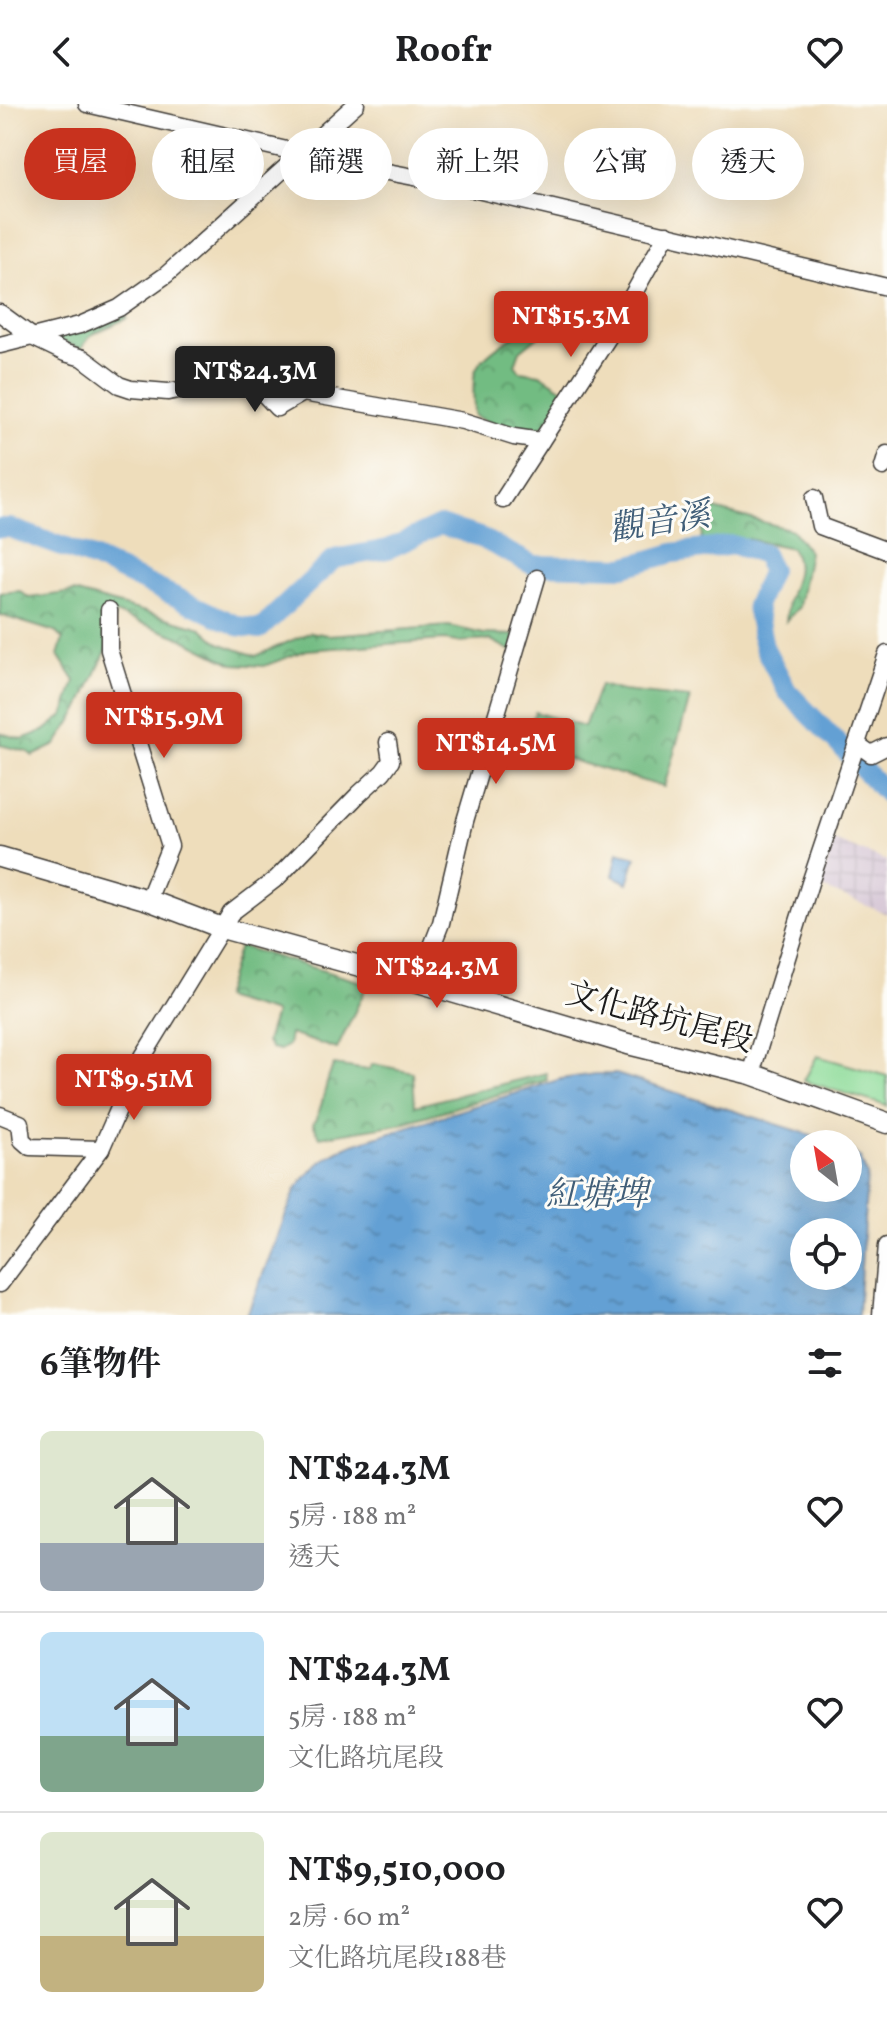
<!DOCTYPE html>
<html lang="zh-TW">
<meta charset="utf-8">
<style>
:root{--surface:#fff;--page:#f2f2f2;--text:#202124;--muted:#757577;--line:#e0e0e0;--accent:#c8321e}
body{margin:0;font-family:Vollkorn,"Noto Serif TC",serif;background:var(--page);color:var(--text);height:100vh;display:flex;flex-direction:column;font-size:30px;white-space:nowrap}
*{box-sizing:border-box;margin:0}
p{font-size:26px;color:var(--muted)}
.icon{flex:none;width:44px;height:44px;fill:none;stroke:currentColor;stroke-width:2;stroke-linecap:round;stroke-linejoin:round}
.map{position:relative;height:1211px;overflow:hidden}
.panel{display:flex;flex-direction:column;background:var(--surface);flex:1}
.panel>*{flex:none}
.top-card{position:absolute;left:24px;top:24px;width:840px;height:72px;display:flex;gap:16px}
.needle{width:52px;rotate:329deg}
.controls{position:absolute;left:790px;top:1026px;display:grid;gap:16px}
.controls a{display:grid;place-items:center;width:72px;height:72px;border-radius:50%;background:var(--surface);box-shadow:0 8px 32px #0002;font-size:40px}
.price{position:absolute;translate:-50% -68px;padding:0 18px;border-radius:8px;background:var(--accent);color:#fff;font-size:26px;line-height:52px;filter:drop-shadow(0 2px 4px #0008)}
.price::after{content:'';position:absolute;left:50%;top:48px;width:24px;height:18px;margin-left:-12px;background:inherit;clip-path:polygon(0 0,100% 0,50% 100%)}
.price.selected{background:#222;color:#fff}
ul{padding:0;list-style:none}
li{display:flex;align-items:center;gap:24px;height:200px;padding:0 40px}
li+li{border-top:2px solid var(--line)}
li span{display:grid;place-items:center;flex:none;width:224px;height:160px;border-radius:12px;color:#555}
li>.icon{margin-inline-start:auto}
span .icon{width:96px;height:96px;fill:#fffc;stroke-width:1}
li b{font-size:34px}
h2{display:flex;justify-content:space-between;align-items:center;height:96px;padding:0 40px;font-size:34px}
.tag{padding:0 28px;border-radius:36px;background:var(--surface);box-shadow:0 8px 32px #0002;font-size:28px;line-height:72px}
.tag.selected{background:var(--accent);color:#fff}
header{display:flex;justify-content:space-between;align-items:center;height:104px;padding:0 40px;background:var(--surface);font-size:36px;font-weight:700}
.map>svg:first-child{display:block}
.industrial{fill:url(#industrial-grid)}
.grass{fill:#8edc9a;stroke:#557c5b;stroke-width:2}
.forest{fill:url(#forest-crowns);stroke:#476c4f;stroke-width:2}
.water{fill:url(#water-ripples);stroke:#405e78;stroke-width:2;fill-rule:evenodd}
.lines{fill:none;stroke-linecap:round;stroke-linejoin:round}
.river{stroke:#63a0d4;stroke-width:20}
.minor-casing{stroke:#3c3934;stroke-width:19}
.major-casing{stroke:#3c3934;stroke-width:23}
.minor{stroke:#fff;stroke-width:16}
.major{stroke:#fff;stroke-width:20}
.labels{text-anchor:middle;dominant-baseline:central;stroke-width:6;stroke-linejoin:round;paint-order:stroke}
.street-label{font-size:32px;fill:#1c1c1c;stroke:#fdfcf7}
.water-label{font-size:34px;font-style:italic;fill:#405e78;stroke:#fdfcf7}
</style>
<header><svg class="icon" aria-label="back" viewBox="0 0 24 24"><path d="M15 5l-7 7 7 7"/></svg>Roofr<svg class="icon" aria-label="heart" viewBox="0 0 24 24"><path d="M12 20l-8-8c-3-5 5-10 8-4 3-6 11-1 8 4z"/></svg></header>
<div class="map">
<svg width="887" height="1211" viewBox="0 0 887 1211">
<defs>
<pattern id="industrial-grid" width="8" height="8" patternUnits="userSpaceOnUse" patternTransform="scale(2)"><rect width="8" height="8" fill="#cfbdd0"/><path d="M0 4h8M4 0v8" fill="none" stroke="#b1a2b2"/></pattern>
<pattern id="forest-crowns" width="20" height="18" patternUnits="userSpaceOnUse" patternTransform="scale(2)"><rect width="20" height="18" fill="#72bc82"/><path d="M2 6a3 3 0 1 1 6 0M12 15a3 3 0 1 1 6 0" fill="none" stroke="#5d986a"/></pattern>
<pattern id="water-ripples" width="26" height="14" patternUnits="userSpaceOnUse" patternTransform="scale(2)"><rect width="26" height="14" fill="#63a0d4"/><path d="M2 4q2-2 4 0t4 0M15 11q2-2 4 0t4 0" fill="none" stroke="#5182ab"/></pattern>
</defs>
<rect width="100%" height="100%" fill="#fdfcf7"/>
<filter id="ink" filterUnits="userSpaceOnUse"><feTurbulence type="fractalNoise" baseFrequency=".0125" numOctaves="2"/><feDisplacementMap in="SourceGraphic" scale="16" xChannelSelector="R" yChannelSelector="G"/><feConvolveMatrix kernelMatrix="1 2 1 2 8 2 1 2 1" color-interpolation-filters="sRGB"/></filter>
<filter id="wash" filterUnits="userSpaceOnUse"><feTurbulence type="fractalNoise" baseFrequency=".006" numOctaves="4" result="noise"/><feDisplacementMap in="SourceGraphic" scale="32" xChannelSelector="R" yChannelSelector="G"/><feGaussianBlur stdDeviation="1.8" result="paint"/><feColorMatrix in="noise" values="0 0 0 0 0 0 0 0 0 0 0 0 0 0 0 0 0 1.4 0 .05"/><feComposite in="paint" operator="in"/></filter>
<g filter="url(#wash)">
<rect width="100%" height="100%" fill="#edb"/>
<!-- industrial -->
<polygon class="industrial" points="834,736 887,757 887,810 820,783"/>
<!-- grass -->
<polygon class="grass" points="817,952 887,972 887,1002 804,977"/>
<!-- forest -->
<g class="forest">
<path d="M560 206 564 211 520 247 515 261 520 267 540 270 568 288 546 321 520 331 474 312C474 299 472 280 475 268 482 245 539 218 560 206Z"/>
<polygon points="123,208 127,214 91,231 81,245 54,234"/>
<path d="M704 402 792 426 809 448 799 503 786 517C787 511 787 503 788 497 793 477 803 464 791 444L748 435 701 440Z"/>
<polygon points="20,487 29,494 74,488 202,524 219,539 256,552 311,528 328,531 449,522 484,530 515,531 513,548 491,536 457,538 444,536 307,546 264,562 233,560 179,533 115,509 106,547 79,606 56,641 33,652 28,648 0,641 0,629 22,635 44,627 64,611 75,577 58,551 63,535 55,528 0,511 0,489"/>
<polygon points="600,581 623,587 690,594 664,683 523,642 535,608 584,623"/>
<polygon points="239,842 368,880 337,945 290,930 288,941 280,946 271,944 266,938 275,909 223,894"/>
<path d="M373 960 413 968 415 1002 546 969 547 976 399 1020 320 1033 313 1020C325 1002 323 980 334 961L368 966Z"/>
</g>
<!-- water -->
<g class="water">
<polygon points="618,748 636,753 628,779 613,772"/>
<path d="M595 970H616L840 1040H804V1084H848V1043L860 1054 867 1071 858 1211H247L296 1085C312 1063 328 1050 353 1040L561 975ZM804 1128H848V1172H804Z"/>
</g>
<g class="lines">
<!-- river -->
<polyline class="river" points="0,424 10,424 93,454 238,522 260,525 334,455 388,445 440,421 477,432 533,461 624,463 673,449 733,441 764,450 771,466 756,502 764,543 787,587 887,690"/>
</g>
</g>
<g filter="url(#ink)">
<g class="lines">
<defs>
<g id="minor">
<polyline points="87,0 356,62 456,81 887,183"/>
<polyline points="0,209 34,234 65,249 83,254 119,281 131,285 168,288 242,274 261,287 277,304 303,289 463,317 514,333 541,337"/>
<polyline points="0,241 80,221 119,204 166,171 356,0"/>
<polyline points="883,363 887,350"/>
<polyline points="814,394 820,422 887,447"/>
<polyline points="503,396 613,226 667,130"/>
<polyline points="109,506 109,546 170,742 148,796"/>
<polyline points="857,640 871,650 887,642"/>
<polyline points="418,878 441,819 465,717 537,474"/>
<polyline points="751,970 810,779 887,550"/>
<polyline points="0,1011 20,1019 22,1036 30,1043 101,1045"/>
<polyline points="0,1180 101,1045 139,959 231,809 277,774 359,690 383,668 391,657 388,638"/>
<polyline points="881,1211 887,1141"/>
</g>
<polyline id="major" points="0,753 148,796 222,824 418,878 628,940 751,970 887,1019"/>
</defs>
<!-- minor casing -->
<use href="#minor" class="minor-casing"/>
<!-- major casing -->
<use href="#major" class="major-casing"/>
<!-- minor -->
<use href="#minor" class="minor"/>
<!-- major -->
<use href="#major" class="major"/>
</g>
</g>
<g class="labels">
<!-- street labels -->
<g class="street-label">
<text transform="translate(659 915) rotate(15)">文化路坑尾段</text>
</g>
<!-- water labels -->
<g class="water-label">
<text transform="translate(660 420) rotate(-9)">觀音溪</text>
<text x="597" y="1092">紅塘埤</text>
</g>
</g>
</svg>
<div class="controls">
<a><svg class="needle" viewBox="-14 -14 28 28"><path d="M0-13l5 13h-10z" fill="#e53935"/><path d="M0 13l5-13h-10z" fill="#757577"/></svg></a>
<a><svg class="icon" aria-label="locate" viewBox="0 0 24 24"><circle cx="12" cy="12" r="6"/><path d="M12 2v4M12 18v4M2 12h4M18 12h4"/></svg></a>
</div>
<b class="price" style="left:571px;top:255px">NT$15.3M</b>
<b class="price selected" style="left:255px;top:310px">NT$24.3M</b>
<b class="price" style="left:164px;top:656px">NT$15.9M</b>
<b class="price" style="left:496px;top:682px">NT$14.5M</b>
<b class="price" style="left:437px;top:906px">NT$24.3M</b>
<b class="price" style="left:134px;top:1018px">NT$9.51M</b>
<div class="top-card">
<a class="tag selected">買屋</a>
<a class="tag">租屋</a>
<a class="tag">篩選</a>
<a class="tag">新上架</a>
<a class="tag">公寓</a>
<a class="tag">透天</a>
</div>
</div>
<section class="panel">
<h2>6筆物件<svg class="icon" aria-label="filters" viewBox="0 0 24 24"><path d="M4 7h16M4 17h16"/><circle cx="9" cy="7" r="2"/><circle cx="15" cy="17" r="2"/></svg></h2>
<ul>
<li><span style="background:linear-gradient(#dfe7d0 70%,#9aa5b1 0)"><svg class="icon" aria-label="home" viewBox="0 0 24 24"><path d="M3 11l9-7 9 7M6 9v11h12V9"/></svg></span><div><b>NT$24.3M</b><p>5房 · 188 m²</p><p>透天</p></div><svg class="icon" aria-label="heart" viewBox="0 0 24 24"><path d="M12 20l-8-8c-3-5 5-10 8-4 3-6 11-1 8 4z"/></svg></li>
<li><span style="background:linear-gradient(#bfe0f5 65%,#7fa58c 0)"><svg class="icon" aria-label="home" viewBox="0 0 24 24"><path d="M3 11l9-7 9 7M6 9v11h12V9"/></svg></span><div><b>NT$24.3M</b><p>5房 · 188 m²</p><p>文化路坑尾段</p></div><svg class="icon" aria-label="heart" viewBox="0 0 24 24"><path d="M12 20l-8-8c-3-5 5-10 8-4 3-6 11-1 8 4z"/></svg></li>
<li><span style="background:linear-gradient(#dfe7d0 65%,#c2b280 0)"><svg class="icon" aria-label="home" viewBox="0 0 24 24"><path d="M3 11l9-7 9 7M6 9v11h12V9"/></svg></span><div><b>NT$9,510,000</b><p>2房 · 60 m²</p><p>文化路坑尾段188巷</p></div><svg class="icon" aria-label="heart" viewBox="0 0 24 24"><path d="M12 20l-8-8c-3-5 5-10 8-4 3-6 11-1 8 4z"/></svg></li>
</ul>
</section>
